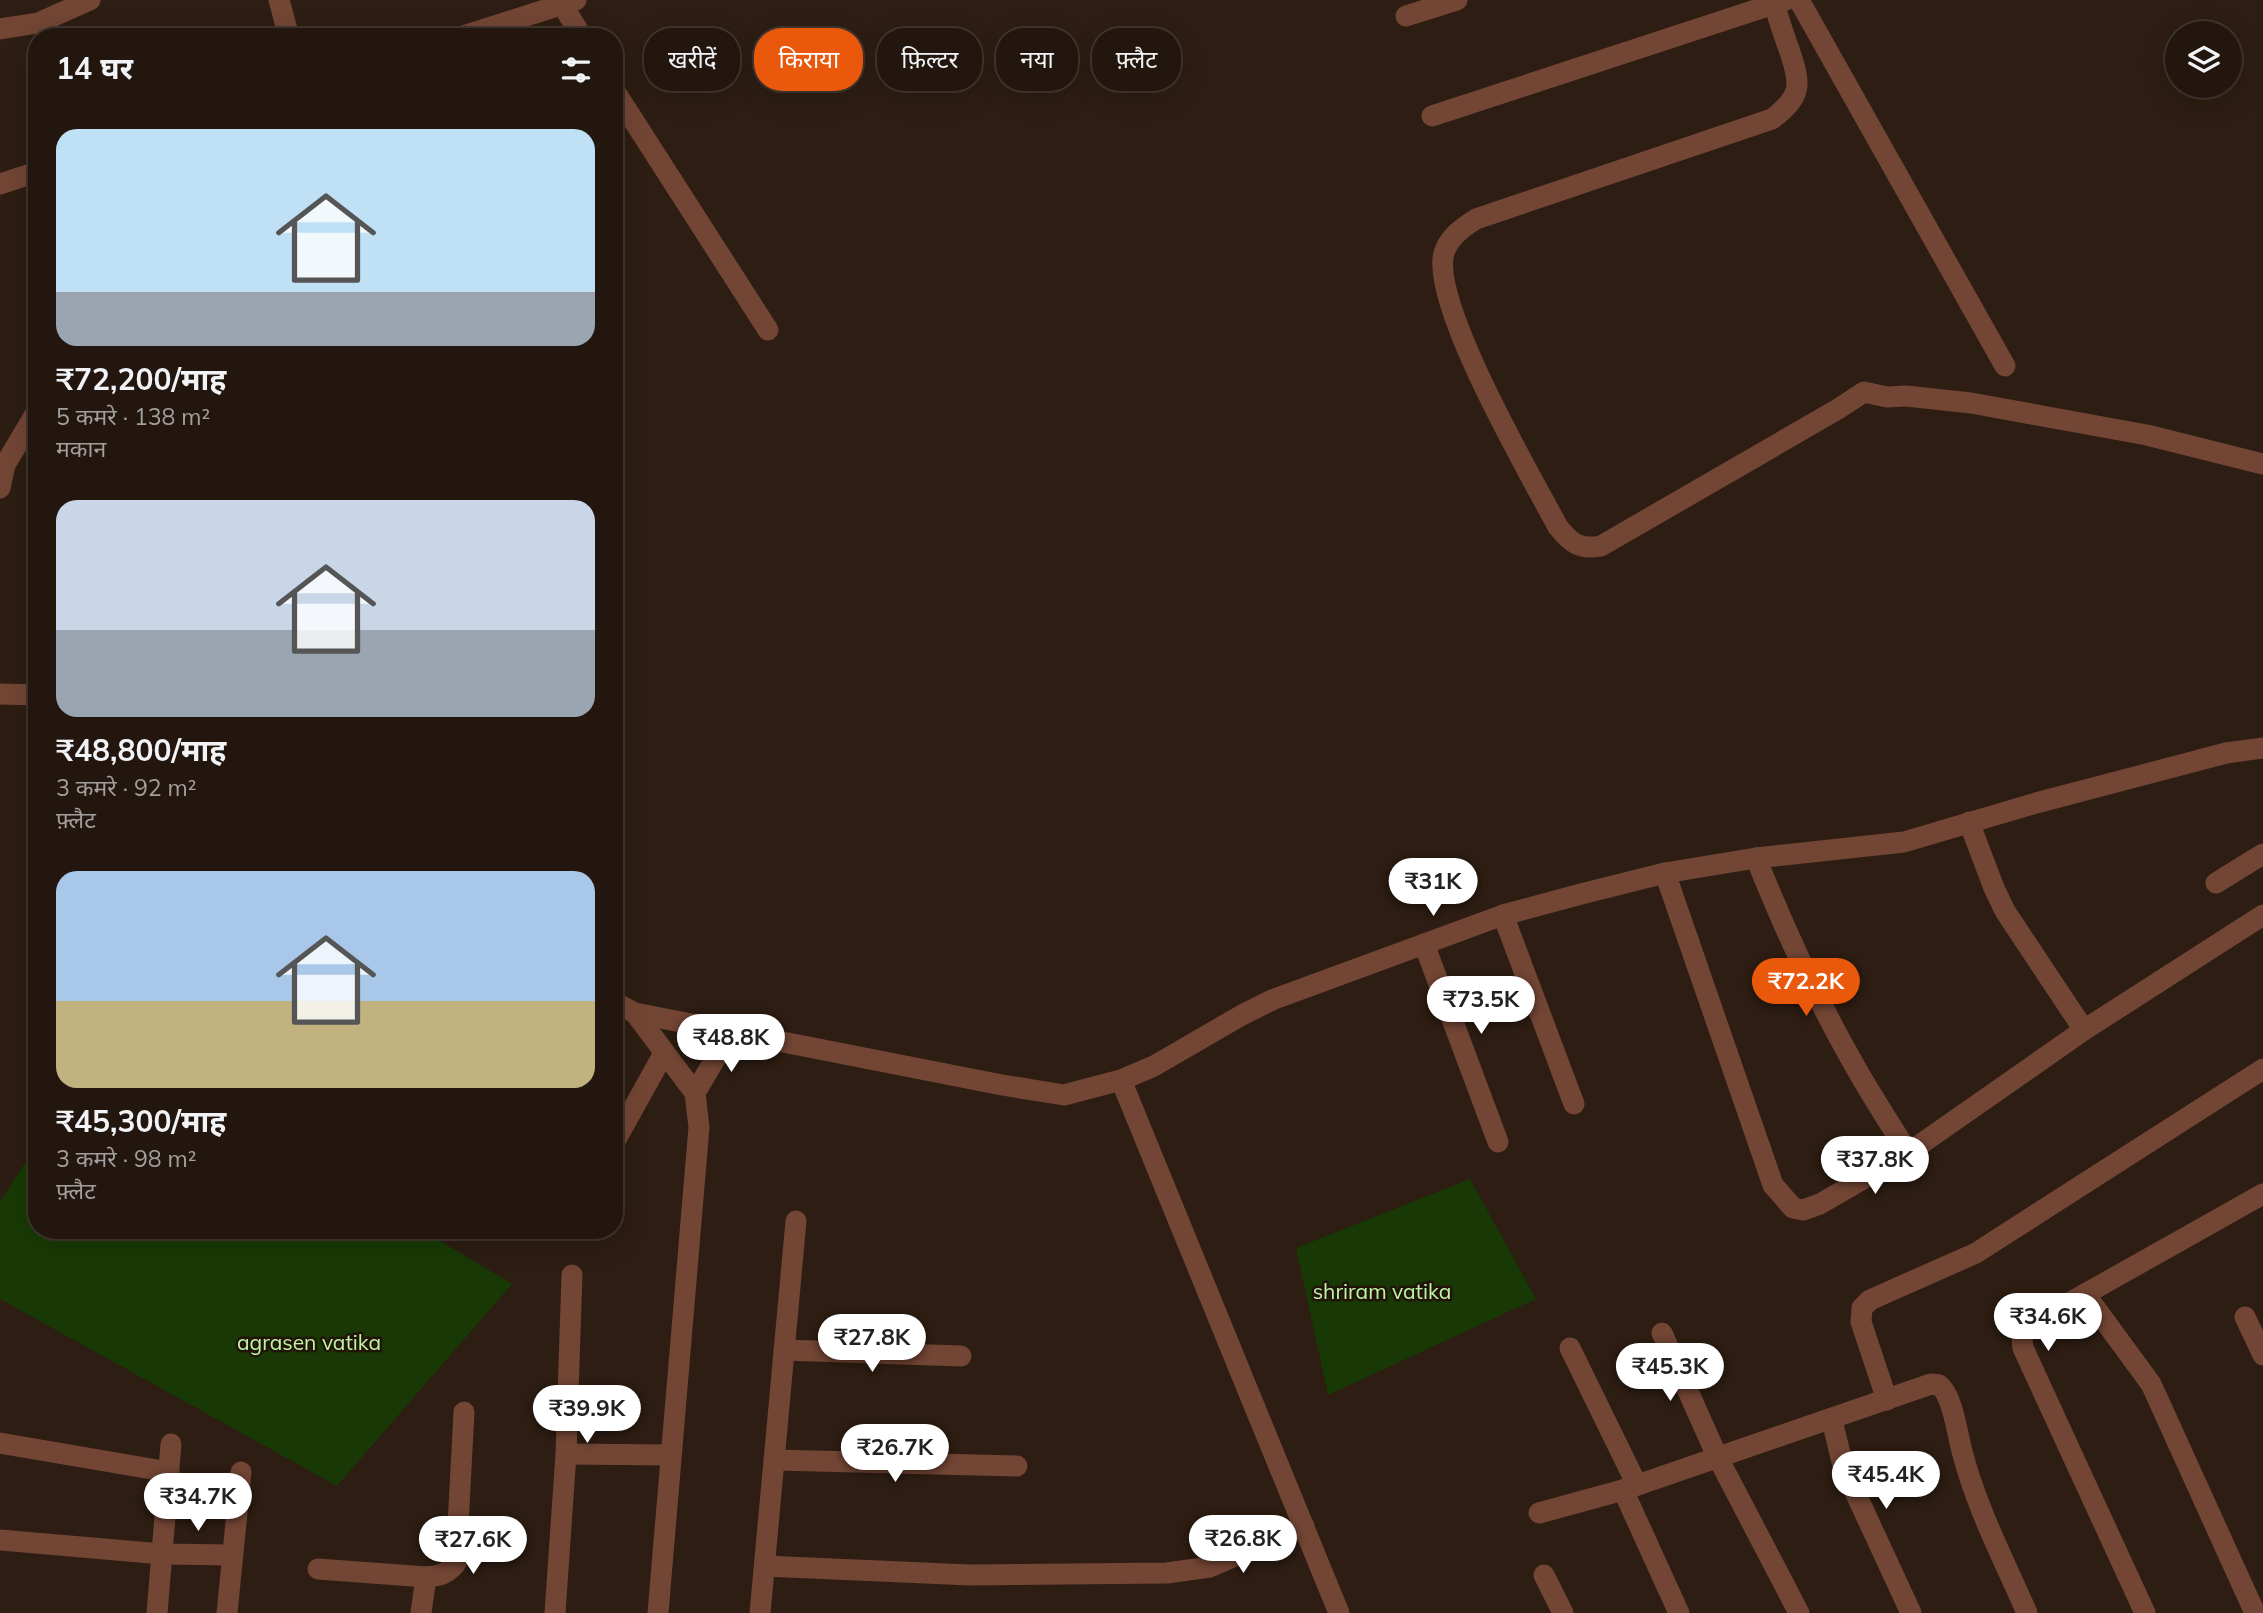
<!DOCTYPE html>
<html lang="hi">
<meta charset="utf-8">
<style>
:root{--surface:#22160e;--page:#2a1f17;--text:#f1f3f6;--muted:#a29f9e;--line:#3f352e;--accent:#ea580c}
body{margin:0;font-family:Mulish,"Noto Sans Devanagari",sans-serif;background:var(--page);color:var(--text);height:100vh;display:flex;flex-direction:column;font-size:26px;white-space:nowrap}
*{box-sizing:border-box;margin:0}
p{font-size:23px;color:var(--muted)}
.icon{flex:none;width:38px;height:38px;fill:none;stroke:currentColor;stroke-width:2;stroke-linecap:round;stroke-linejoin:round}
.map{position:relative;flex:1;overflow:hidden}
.sheet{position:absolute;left:28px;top:28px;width:595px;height:1211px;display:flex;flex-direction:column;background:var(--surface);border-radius:28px;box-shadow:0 7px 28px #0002,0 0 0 2px var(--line)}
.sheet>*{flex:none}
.banner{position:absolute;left:644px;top:28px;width:665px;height:63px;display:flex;gap:14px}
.buttons{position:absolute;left:2165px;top:21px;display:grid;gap:14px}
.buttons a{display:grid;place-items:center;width:77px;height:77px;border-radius:50%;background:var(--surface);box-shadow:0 7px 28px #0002,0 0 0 2px var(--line);font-size:35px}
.price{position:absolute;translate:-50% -60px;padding:0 16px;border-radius:24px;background:#fff;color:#222;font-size:23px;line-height:46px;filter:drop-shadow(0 2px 4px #0008)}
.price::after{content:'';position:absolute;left:50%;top:42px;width:21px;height:16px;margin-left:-10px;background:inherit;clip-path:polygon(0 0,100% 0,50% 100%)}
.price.selected{background:var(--accent);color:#fff}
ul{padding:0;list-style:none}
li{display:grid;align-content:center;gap:14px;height:371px;padding:0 28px}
li span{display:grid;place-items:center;height:217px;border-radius:21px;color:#555}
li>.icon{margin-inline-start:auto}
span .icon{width:126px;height:126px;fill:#fffc;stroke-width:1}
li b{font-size:30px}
h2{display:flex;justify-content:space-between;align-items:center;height:84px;padding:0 28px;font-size:30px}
.pill{padding:0 24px;border-radius:28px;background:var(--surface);box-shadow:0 7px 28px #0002,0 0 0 2px var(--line);font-size:24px;line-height:63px}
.pill.selected{background:var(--accent);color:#fff}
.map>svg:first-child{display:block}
.green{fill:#183905}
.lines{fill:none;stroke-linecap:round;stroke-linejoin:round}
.minor{stroke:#724534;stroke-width:21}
.labels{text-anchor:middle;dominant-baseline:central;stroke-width:5;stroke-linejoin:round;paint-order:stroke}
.park-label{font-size:21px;fill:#bdf7a6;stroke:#231409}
</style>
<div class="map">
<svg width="2263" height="1613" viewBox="0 0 2263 1613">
<rect width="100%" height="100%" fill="#2d1d12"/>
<!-- green -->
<g class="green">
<polygon points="37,1144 37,1230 422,1230 512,1284 337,1486 0,1299 0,1202"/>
<polygon points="1470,1179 1536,1299 1328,1395 1296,1248"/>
</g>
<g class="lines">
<!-- minor -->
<g class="minor">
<polyline points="279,0 289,37"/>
<polyline points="1799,0 2005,366"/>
<polyline points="562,4 582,37"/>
<path d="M1774 4C1779 20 1784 36 1790 52 1801 85 1802 96 1772 119L1476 219C1462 228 1449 237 1444 253 1430 303 1531 476 1558 527 1571 543 1579 550 1601 546L1838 409 1864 392 1887 397 1906 396 1971 403 2147 435 2263 464"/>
<polyline points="1406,16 1457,0"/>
<polyline points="0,29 38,23 90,0"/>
<polyline points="460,37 576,0"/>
<polyline points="614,90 768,330"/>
<polyline points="1432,116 1786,0"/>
<polyline points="0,184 37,172"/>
<polyline points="0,488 5,465 37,411"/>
<polyline points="0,694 37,695"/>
<polyline points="1969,822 1994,888 2005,911 2084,1030"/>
<path d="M1756 858C1784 928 1815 996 1852 1061 1869 1092 1889 1122 1908 1153"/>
<polyline points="1665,873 1773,1185 1793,1208 1803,1210 1820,1204 1908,1153 2084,1030 2263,915"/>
<polyline points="2216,883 2263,854"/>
<polyline points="1503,915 1574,1104"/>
<polyline points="1424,944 1498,1142"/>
<polyline points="614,1002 635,1013 1002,1085 1064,1095 1121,1080 1154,1066 1242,1015 1272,1000 1503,915 1581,894 1665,873 1756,858 1904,842 2036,803 2226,753 2263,748"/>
<polyline points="635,1013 695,1093 699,1127 658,1613"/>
<polyline points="1121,1080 1339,1613"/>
<polyline points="695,1093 731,1032"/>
<polyline points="614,1143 664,1053"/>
<polyline points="2085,1294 2151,1384 2255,1613"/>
<polyline points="2245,1317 2263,1355"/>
<polyline points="1662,1333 1717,1456 1799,1613"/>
<polyline points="1570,1348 1637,1485"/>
<polyline points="784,1350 961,1356"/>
<polyline points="1887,1400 1861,1322 1862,1308 1870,1300 1976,1253 2263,1069"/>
<polyline points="1832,1420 1843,1466 1911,1613"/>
<polyline points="0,1443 169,1472"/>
<polyline points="566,1454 670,1455"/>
<polyline points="774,1460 1017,1466"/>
<polyline points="1623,1490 1679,1613"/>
<path d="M1539 1513 1623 1490 1931 1384 1939 1385C1953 1396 1957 1433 1962 1451 1976 1507 2004 1560 2027 1613"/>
<polyline points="0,1540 162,1554 233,1555"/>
<polyline points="765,1566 970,1575 1167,1573 1210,1567 1304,1526"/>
<path d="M318 1569 426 1577C440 1576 447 1574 456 1563L464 1412"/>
<polyline points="1544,1575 1563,1613"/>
<polyline points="157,1613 171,1444"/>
<polyline points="227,1613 241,1472"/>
<polyline points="421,1613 426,1577"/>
<polyline points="555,1613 566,1454 572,1275"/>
<polyline points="760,1613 796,1221"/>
<path d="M2145 1613 2023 1348C2020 1333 2026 1329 2037 1321L2263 1194"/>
</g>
</g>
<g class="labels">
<!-- park labels -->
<g class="park-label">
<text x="1382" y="1291">shriram vatika</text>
<text x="309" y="1342">agrasen vatika</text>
</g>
</g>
</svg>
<div class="buttons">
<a><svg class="icon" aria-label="layers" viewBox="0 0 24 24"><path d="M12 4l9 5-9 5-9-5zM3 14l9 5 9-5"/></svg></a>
</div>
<b class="price" style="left:1433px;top:918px">₹31K</b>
<b class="price selected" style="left:1806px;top:1018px">₹72.2K</b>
<b class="price" style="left:1481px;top:1036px">₹73.5K</b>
<b class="price" style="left:731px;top:1074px">₹48.8K</b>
<b class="price" style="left:1875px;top:1196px">₹37.8K</b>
<b class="price" style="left:2048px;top:1353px">₹34.6K</b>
<b class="price" style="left:872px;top:1374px">₹27.8K</b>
<b class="price" style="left:1670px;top:1403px">₹45.3K</b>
<b class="price" style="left:587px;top:1445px">₹39.9K</b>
<b class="price" style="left:895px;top:1484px">₹26.7K</b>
<b class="price" style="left:1886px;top:1511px">₹45.4K</b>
<b class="price" style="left:198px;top:1533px">₹34.7K</b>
<b class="price" style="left:1243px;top:1575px">₹26.8K</b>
<b class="price" style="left:473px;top:1576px">₹27.6K</b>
<div class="banner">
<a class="pill">खरीदें</a>
<a class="pill selected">किराया</a>
<a class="pill">फ़िल्टर</a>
<a class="pill">नया</a>
<a class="pill">फ़्लैट</a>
</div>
<section class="sheet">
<h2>14 घर<svg class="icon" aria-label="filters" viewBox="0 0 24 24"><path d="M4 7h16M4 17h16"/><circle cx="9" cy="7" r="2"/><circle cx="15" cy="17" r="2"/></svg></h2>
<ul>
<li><span style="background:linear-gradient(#bfe0f5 75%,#9aa5b1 0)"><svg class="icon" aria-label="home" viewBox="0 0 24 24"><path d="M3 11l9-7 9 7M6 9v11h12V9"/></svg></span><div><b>₹72,200/माह</b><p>5 कमरे · 138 m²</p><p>मकान</p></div></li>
<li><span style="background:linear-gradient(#c9d6e8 60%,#9aa5b1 0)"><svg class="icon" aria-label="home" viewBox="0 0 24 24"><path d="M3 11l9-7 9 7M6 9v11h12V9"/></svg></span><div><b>₹48,800/माह</b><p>3 कमरे · 92 m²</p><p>फ़्लैट</p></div></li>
<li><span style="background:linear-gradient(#a9c7e8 60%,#c2b280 0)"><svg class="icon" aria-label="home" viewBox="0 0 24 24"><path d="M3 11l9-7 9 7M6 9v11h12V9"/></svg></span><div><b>₹45,300/माह</b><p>3 कमरे · 98 m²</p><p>फ़्लैट</p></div></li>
</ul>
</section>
</div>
